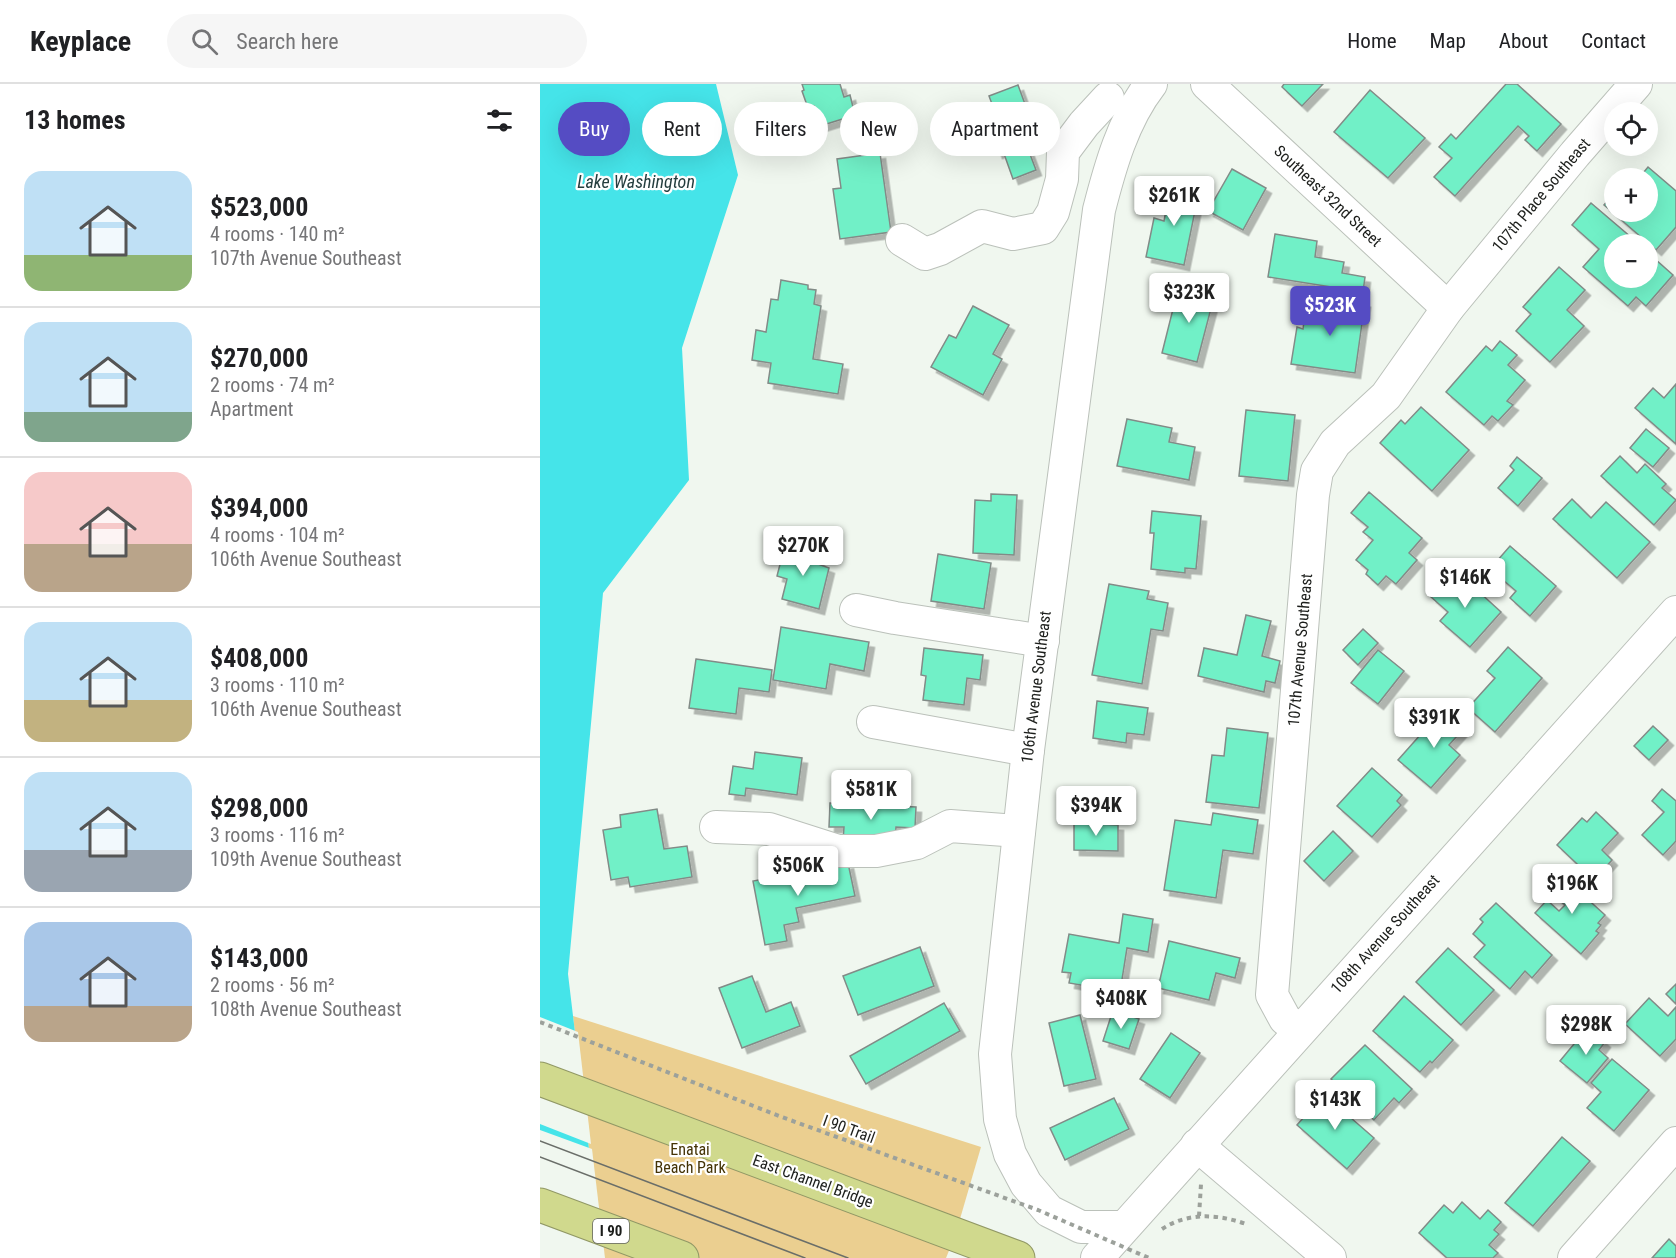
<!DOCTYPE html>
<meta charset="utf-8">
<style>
:root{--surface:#fff;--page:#f6f6f6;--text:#202124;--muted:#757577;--line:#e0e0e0;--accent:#554cc3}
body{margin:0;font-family:"Roboto Condensed",sans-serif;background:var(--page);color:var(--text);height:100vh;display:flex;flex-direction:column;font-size:22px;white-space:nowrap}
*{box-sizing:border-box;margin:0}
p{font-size:20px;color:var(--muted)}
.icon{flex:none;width:33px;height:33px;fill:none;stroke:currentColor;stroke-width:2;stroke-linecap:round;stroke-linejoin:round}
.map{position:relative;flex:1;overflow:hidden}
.side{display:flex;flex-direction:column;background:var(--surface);width:540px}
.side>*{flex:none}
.top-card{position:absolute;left:18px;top:18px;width:570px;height:54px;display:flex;gap:12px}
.buttons{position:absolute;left:1064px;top:18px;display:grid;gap:12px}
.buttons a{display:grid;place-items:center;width:54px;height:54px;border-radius:50%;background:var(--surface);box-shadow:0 6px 24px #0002;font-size:30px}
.price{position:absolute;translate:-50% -51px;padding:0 14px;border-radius:6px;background:#fff;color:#222;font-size:20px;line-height:39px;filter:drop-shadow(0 2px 3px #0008)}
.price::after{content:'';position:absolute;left:50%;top:36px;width:18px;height:14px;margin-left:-9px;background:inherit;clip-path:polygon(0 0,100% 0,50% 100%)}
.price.active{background:var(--accent);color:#fff}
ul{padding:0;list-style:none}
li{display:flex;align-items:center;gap:18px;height:150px;padding:0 24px}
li+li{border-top:2px solid var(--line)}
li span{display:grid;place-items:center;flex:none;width:168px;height:120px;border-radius:18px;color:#555}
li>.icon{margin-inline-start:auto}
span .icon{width:72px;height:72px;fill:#fffc;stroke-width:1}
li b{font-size:26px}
h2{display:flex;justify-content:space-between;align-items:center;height:72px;padding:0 24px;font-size:26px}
.pill{padding:0 21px;border-radius:27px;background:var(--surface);box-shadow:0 6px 24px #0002;font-size:21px;line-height:54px}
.pill.active{background:var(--accent);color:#fff}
header{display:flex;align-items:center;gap:36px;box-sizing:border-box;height:84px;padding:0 30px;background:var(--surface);border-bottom:2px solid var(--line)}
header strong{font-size:28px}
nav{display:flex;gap:33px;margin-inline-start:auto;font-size:21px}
.search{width:420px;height:54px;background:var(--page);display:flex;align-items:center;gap:15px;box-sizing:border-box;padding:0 21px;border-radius:33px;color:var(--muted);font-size:22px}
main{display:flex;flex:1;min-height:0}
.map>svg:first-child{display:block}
.green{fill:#ebcf90}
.water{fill:#45e4e9}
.pier{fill:#f0f7ef}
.building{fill:#71f0c7;stroke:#828b87;stroke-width:1.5;filter:url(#shadow)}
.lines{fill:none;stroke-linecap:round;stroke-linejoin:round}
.minor-casing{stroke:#bbc1ba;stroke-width:34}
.highway-casing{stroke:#919865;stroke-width:35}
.path{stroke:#9ca19b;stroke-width:4;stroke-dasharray:4.5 4.5;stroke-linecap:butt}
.minor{stroke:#fff;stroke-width:32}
.highway{stroke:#d0d98d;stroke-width:33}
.tram{stroke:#6a6e69;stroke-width:1.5}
.path-bridge{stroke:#9ca19b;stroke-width:4;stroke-dasharray:4.5 4.5;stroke-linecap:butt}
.labels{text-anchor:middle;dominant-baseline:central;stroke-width:4.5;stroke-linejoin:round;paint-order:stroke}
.shield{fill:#fff;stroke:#60625f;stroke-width:1.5}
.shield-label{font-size:15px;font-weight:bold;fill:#1c1e1b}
.street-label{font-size:16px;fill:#1c1e1b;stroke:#fff}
.park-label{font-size:16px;fill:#443306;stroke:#fff}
.water-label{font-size:18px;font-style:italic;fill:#253e3f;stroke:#fff}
</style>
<header>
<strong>Keyplace</strong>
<div class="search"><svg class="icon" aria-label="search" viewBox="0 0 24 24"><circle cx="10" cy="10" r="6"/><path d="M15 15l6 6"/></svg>Search here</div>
<nav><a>Home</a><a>Map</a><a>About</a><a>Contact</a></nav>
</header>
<main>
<section class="side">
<h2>13 homes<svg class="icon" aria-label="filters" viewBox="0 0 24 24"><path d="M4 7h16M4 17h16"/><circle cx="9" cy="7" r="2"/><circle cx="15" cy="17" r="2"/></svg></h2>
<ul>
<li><span style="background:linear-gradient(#bfe0f5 70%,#8fb573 0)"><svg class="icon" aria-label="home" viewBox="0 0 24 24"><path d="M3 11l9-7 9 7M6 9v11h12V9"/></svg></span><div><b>$523,000</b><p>4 rooms · 140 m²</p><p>107th Avenue Southeast</p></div></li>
<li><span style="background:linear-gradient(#bfe0f5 75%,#7fa58c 0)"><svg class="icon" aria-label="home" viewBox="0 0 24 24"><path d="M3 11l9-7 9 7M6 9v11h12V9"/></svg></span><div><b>$270,000</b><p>2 rooms · 74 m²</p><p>Apartment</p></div></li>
<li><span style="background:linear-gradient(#f6c9c9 60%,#b9a48a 0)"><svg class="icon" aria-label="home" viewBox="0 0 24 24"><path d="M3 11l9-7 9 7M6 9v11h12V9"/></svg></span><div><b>$394,000</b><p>4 rooms · 104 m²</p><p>106th Avenue Southeast</p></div></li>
<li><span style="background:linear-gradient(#bfe0f5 65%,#c2b280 0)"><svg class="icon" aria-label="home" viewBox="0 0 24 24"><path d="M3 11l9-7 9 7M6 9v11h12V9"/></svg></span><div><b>$408,000</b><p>3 rooms · 110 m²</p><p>106th Avenue Southeast</p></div></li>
<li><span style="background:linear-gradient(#bfe0f5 65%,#9aa5b1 0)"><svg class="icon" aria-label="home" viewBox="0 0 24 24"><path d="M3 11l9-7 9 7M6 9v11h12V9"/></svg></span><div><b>$298,000</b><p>3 rooms · 116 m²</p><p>109th Avenue Southeast</p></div></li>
<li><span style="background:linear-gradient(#a9c7e8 70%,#b9a48a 0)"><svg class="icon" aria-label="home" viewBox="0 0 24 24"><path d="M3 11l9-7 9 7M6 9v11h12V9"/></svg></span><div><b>$143,000</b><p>2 rooms · 56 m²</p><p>108th Avenue Southeast</p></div></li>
</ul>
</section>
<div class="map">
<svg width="1136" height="1174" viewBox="0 0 1136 1174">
<defs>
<filter id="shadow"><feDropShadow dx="5.5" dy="5.5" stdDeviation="0" flood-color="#0004"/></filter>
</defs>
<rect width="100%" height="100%" fill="#f0f7ef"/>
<!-- green -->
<polygon class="green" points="33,932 441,1063 415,1152 406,1174 62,1174"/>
<!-- water -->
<polygon class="water" points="0,0 176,0 198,91 142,264 149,396 63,509 28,890 62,1174 0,1174"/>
<!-- pier -->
<g class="pier">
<polygon points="0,933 38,948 51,1060 0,1040"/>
<polygon points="0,1046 52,1065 65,1174 0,1174"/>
</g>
<!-- building -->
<g class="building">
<polygon points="262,0 300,0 304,13 310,11 314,27 308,28 309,33 280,42 274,22 268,24 262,7 264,6"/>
<polygon points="744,0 783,0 762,22 742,3"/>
<polygon points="966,0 977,0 1021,40 997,67 985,56 989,52 978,42 915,112 894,93 912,74 899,63 911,50 916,55"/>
<polygon points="478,1 497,53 485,57 496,86 473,95 463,67 457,69 441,25 452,20 449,12"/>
<polygon points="830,6 885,54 848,94 794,48"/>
<polygon points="340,69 351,148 300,155 293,105 301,104 297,75"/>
<polygon points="1108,83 1136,107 1136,143 1116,166 1064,121 1074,109 1074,128 1107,128 1107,94 1099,94"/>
<polygon points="692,85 726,104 703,146 668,127"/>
<polygon points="631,101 659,107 644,181 606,173 614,134 624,137"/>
<polygon points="1051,119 1099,160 1074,160 1074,194 1107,194 1107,168 1133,191 1106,222 1096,213 1088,222 1043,183 1059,165 1032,141"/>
<polygon points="735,150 777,157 775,173 804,178 802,189 825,193 823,208 728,193"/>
<polygon points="1019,183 1045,206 1027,226 1044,242 1010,278 976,247 991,230 983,223"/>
<polygon points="241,196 268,201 268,205 276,206 274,220 281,222 273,275 303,280 298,310 228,299 231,279 212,276 216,246 226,248 231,215 238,216"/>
<polygon points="645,201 675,209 657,278 622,269 634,221 640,222"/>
<polygon points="793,213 825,218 815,289 751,280 757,243 763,245 766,222 791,226"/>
<polygon points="433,222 469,241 453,270 462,275 443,311 391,283 409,251 416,254"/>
<polygon points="960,257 977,271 968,281 985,296 967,317 973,321 958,337 952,332 944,341 906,308 946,262 952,267"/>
<polygon points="1136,300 1136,360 1095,324 1113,304 1124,314"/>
<polygon points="881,323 929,366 892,407 840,359 861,336 865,340"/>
<polygon points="706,326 755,331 748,397 699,392"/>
<polygon points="587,335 632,344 629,358 655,363 649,396 577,382"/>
<polygon points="1106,345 1129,364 1113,383 1090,364"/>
<polygon points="1080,372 1097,389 1105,380 1126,400 1122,404 1136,416 1114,441 1061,392"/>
<polygon points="977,373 1002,394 978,422 958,404 974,386 970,382"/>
<polygon points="829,408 882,454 869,469 877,476 856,500 846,492 838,501 826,490 828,486 816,476 833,456 823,448 828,443 811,429"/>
<polygon points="451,410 477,411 474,471 433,469 435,416 451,417"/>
<polygon points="1032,415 1051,434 1066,418 1110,458 1077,494 1013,435"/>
<polygon points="612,427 661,432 656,485 645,484 645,489 611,485 614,449 610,449"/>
<polygon points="245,461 280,471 278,480 289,484 279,525 242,515 247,495 237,492"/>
<polygon points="970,462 1016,502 990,532 970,514 976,507 950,485"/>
<polygon points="398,470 451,479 444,525 391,517"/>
<polygon points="915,486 961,528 930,563 900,537 908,528 891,513"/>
<polygon points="569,500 609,507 607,515 628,519 623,547 611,545 602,600 552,591"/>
<polygon points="706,531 731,537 722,572 740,577 735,599 726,597 724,608 658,592 664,564 697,571"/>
<polygon points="241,543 329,558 324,587 290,580 286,605 233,596"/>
<polygon points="823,545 838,559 818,581 803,566"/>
<polygon points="968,563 1002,594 955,648 928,624 955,594 947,587"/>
<polygon points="384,564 443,571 440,596 427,594 424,621 383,616 386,592 381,591"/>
<polygon points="838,566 864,587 838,620 811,599"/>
<polygon points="156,575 232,586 229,608 199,604 196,630 149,624"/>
<polygon points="557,617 608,624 604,651 587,649 586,659 553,654"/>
<polygon points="905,623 926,642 909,661 920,671 891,704 858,676"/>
<polygon points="1113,642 1128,656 1109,676 1094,662"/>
<polygon points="687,644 728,649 719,724 666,718 672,671 684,672"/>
<polygon points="215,668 262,674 257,711 206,704 205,712 189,710 193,682 213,685"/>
<polygon points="832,684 862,711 857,717 861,721 832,753 797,722"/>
<polygon points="1122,705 1136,717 1136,757 1123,771 1102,751 1124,728 1112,717"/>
<polygon points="290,719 376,723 375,744 356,743 355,759 303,756 304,743 289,743"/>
<polygon points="117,725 124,765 147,762 152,793 90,803 88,793 71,796 63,746 81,743 80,731"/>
<polygon points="1056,728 1078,749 1062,766 1072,776 1054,796 1017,761 1042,734 1047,738"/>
<polygon points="673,729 718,736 713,770 683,766 676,814 624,806 635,736 671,741"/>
<polygon points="534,739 578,741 578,767 534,766"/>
<polygon points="793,747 813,767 784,797 764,777"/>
<polygon points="308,779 315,812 256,824 259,838 244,841 247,857 225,861 213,797"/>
<polygon points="1025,791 1029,795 1030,793 1046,808 1043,811 1065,831 1058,839 1061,841 1056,847 1059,849 1041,870 995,829 1007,816 1019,827 1025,821 1009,807"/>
<polygon points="956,819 1012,871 992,894 985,887 970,905 934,873 945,861 933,850 943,838 940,835"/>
<polygon points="583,830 613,835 608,868 587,864 580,908 529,899 531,889 522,888 529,850 579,859"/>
<polygon points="629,857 700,874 695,894 676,889 669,916 618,904"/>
<polygon points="380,863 394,902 318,931 303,892"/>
<polygon points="908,864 954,906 921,941 876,898"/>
<polygon points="212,892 226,928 251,918 260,942 202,964 179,904"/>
<polygon points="1136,900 1136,920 1126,910"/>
<polygon points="864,912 913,956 892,979 890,977 880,988 833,947"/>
<polygon points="1109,914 1128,932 1136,923 1136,955 1120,972 1085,940"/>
<polygon points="404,919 420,947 326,1000 310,972"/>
<polygon points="573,926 599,935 589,965 563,957"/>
<polygon points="540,931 556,995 524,1002 509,939"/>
<polygon points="1048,943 1065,958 1059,966 1068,974 1047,999 1020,977"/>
<polygon points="631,949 660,969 630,1014 600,995"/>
<polygon points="825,961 872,1005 859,1019 854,1014 834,1036 791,995"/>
<polygon points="1072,975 1109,1006 1074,1047 1047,1024 1061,1008 1051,999"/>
<polygon points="780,1007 834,1054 807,1085 757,1041 772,1024 768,1020"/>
<polygon points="574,1014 589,1045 525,1076 510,1044"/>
<polygon points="1022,1053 1050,1077 993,1142 965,1119"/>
<polygon points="922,1118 940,1135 948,1126 961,1138 954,1146 959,1150 949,1161 958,1169 953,1174 907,1174 879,1149 904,1121 913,1129"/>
<polygon points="1129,1155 1136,1162 1136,1174 1112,1174"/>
</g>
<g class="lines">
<defs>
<g id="minor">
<polyline points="667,0 908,224"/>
<polyline points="362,156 385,170 400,165 442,142 473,150 503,144 513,128 522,95 523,68 544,40 568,14"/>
<polyline points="316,526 355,534 503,557"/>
<polyline points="333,638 488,666"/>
<polyline points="176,743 229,745 298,767 336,767 377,759 410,742 479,747"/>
<polyline points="759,946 745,935 732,911 773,411 777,387 795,359 846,312 908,224 1035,70 1096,0"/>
<polyline points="657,1061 790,1174"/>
<path d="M583 1143H541L509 1127 486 1100 470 1070 460 1035 455 970 488 666 559 126C570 83 583 36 611 0"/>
<polyline points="557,1174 1136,528"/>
<polyline points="1034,1174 1136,1059"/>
</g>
<g id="highway">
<polyline points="0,995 478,1174"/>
<polyline points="0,1121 142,1174"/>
</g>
</defs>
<!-- minor casing -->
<use href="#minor" class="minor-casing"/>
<!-- highway casing -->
<use href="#highway" class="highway-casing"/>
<!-- path -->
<g class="path">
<polyline points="659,1132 661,1100"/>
<path d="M622 1145C648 1128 678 1130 706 1140"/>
</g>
<!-- minor -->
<use href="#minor" class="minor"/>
<!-- highway -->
<use href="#highway" class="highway"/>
<!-- tram -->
<g class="tram">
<polyline points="0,1057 308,1174"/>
<polyline points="0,1073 265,1174"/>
</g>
<!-- path-bridge -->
<polyline class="path-bridge" points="0,938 239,1032 498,1126 609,1174"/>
</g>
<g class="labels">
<!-- shield labels -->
<rect class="shield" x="53" y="1135" width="36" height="24" rx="4.5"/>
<g class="shield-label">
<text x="71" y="1147">I 90</text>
</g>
<!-- street labels -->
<g class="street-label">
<text transform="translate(1001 111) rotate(-50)">107th Place Southeast</text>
<text transform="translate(788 112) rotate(43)">Southeast 32nd Street</text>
<text transform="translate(760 566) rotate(-85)">107th Avenue Southeast</text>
<text transform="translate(496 603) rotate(-83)">106th Avenue Southeast</text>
<text transform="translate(845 850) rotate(-48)">108th Avenue Southeast</text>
<text transform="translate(309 1045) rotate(20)">I 90 Trail</text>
<text transform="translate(273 1097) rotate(20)">East Channel Bridge</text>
</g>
<!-- park labels -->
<g class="park-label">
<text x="150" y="1065">Enatai<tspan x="150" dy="18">Beach Park</tspan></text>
</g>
<!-- water labels -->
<g class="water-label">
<text x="96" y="97">Lake Washington</text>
</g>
</g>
</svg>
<div class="buttons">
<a><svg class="icon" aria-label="locate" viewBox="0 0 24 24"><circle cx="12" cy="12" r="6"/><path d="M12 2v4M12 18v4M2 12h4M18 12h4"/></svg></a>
<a>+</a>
<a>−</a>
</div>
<b class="price" style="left:634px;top:143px">$261K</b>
<b class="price" style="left:649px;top:240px">$323K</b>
<b class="price active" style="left:790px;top:253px">$523K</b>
<b class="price" style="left:263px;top:493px">$270K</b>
<b class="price" style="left:925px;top:525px">$146K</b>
<b class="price" style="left:894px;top:665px">$391K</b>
<b class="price" style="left:331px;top:737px">$581K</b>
<b class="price" style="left:556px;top:753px">$394K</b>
<b class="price" style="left:258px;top:813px">$506K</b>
<b class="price" style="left:1032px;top:831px">$196K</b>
<b class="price" style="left:581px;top:946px">$408K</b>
<b class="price" style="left:1046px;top:972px">$298K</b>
<b class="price" style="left:795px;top:1047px">$143K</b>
<div class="top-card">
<a class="pill active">Buy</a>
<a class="pill">Rent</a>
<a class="pill">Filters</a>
<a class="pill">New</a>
<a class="pill">Apartment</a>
</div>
</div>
</main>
